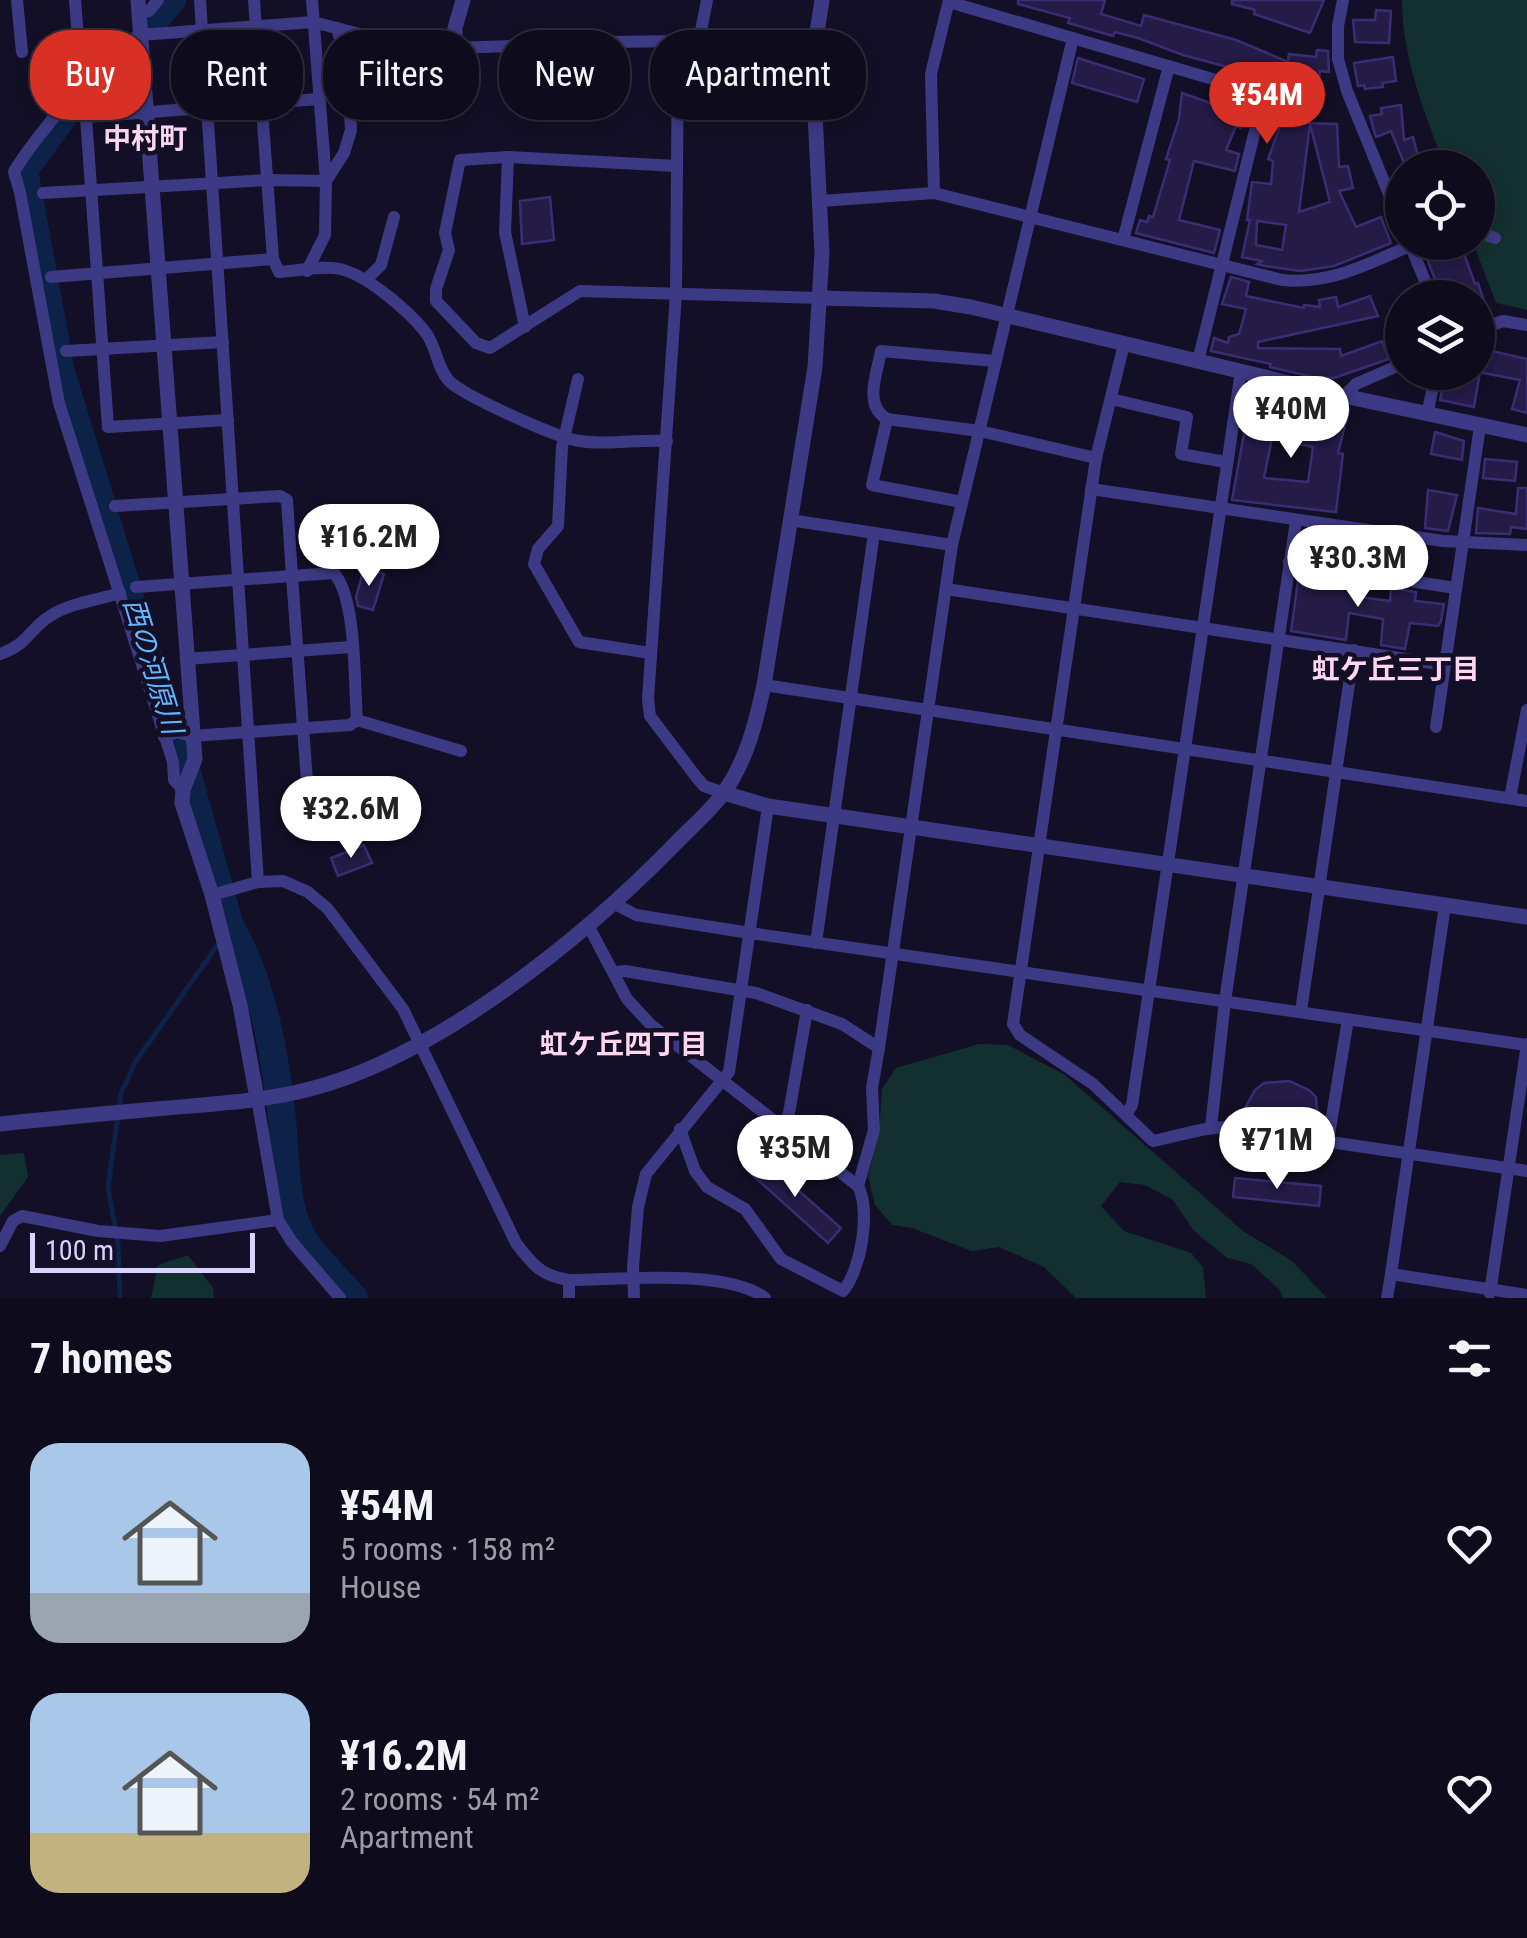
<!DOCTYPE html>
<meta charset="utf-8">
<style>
:root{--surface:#0e0b1c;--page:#1c1929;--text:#f1f3f6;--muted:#9b9ba3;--line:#2e2b3b;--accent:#d93025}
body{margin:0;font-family:"Roboto Condensed","Noto Sans JP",sans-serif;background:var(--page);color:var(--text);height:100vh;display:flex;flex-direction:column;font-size:38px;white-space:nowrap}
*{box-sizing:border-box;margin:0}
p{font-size:32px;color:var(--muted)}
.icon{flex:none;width:55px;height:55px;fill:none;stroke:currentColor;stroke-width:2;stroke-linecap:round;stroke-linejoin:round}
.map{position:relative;height:1298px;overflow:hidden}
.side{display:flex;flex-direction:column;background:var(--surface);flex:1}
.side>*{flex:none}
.top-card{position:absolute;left:30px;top:30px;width:1000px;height:90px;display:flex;gap:20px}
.fabs{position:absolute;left:1385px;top:150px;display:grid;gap:20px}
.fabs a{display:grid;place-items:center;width:110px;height:110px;border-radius:50%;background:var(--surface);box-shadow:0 5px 15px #0003,0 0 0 2px var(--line);font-size:50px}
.scale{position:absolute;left:30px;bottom:25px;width:225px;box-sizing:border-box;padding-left:10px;border:5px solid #d9d4ff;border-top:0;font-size:28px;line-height:35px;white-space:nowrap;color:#d9d4ff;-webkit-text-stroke:8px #130f26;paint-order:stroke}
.price{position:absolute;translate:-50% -85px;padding:0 22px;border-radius:35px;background:#fff;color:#222;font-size:32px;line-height:65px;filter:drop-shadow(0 2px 5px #0008)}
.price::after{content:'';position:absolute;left:50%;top:60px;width:30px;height:22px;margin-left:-15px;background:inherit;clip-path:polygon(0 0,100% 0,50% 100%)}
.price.on{background:var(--accent);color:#fff}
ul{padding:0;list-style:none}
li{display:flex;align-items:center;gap:30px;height:250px;padding:0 30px}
li span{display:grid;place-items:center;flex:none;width:280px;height:200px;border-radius:30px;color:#555}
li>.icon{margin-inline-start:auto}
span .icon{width:120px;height:120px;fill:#fffc;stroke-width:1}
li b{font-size:42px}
h2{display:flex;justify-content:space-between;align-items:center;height:120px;padding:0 30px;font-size:42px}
.tag{padding:0 35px;border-radius:40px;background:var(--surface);box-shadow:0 5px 15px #0003,0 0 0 2px var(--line);font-size:35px;line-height:90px}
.tag.on{background:var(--accent);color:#fff}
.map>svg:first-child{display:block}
.green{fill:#12302f}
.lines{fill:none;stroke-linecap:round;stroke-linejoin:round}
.stream{stroke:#0c2248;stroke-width:5}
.river{stroke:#0c2248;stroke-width:28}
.building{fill:#241b47;stroke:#3b2d73;stroke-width:2.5;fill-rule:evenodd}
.minor{stroke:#3d3a85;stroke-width:12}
.tertiary{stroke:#3d3a85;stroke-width:15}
.labels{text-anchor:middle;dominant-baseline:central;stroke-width:9;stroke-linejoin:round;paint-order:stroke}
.neighbourhood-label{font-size:28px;font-weight:bold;fill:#ffd6f0;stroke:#130f26}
.water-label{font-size:28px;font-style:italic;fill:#62b6ff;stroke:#130f26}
</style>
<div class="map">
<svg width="1527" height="1298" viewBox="0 0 1527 1298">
<rect width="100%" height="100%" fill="#130f26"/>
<!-- green -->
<g class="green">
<path d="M1402 0H1527V310L1496 303 1473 243 1478 242V168L1445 167C1425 113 1402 58 1402 0Z"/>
<polygon points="979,1044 1008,1045 1065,1075 1243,1231 1292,1261 1327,1298 1283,1298 1279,1289 1251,1264 1227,1258 1194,1231 1173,1200 1145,1185 1120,1182 1101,1206 1124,1231 1191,1253 1203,1267 1206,1298 1076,1298 1044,1267 999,1247 972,1251 912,1228 892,1225 875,1205 868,1176 879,1132 882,1089 896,1068"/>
<polygon points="24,1153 28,1177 0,1216 0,1155"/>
<polygon points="188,1255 213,1288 214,1298 151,1298 158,1265"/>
</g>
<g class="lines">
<!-- stream -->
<polyline class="stream" points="120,1298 118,1243 108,1187 121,1093 136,1061 219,943"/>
<!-- river -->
<g class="river">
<polyline points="156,19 172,0"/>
<path d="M126 49 68 110 24 170 61 372 168 721 183 759 230 926C263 983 275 1054 282 1119 285 1150 285 1206 300 1233 312 1256 337 1278 354 1298"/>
</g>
</g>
<!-- building -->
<g class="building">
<path d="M1018 0H1105L1101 14 1141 26 1144 15 1236 40 1288 62 1289 54 1316 57 1317 50 1328 51 1329 72 1320 71 1319 78 1299 76 1292 112 1308 115 1306 123 1337 124 1339 167 1348 166 1353 188 1339 191 1356 227 1381 217 1391 243 1334 266 1301 271 1265 266 1257 264 1262 261 1242 257 1250 220H1247L1252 182 1271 184 1273 161 1268 159 1281 124 1272 122 1275 84 1233 74 1235 69 1183 55 1138 38 1115 32 1113 36 1068 23 1070 18 1018 4ZM1310 124 1330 202 1299 212ZM1257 221 1286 225 1282 250 1256 245Z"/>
<polygon points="1232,0 1324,0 1310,33 1254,14 1255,10 1232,4"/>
<polygon points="1376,10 1391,11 1389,43 1355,42 1353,20 1375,20"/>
<polygon points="785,49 784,86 743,85 743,50"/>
<polygon points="1393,57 1396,81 1382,83 1383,87 1365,89 1364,85 1358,86 1354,63"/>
<polygon points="1078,58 1144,79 1137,102 1072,83"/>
<polygon points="1182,93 1216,105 1217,100 1242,109 1240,114 1245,116 1241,128 1236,126 1226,150 1239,154 1235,171 1194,161 1179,220 1220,230 1214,253 1136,233 1140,220 1147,222 1149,216 1153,217 1170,160 1166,159 1179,119"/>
<polygon points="1401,105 1404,140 1413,137 1421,168 1406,168 1391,131 1376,137 1374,131 1370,116 1382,114 1381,108"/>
<polygon points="550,197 554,240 522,244 520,201"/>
<polygon points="1460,243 1475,284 1478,283 1483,298 1442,298 1426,256"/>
<polygon points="1231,277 1249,282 1246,296 1304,308 1304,305 1320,307 1319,300 1336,297 1338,307 1370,296 1378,316 1258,342 1258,348 1340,349 1341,356 1382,341 1389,359 1334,378 1317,378 1270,367 1271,364 1211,351 1214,338 1228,343 1229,337 1239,334 1246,309 1222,304"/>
<polygon points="1478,348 1527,359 1527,413 1512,409 1520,380 1478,372"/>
<polygon points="1446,372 1480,372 1474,407 1440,400"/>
<path d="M1333 405 1349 410 1338 453 1343 454 1336 512 1232 500 1249 406 1279 412 1278 419 1320 424 1321 418 1328 420ZM1272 438 1313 447 1308 482 1264 478Z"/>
<polygon points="1435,432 1464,441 1462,460 1431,454"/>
<polygon points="1485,459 1517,462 1515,481 1483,478"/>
<polygon points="1518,488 1527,488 1527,529 1511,527 1510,534 1476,533 1478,508 1516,514"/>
<polygon points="1428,490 1457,495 1448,531 1425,528"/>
<polygon points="1304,539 1347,545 1348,541 1360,543 1359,547 1391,553 1391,549 1415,553 1415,559 1421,561 1420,572 1301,554"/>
<polygon points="364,568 384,574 373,610 358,606 356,597"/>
<polygon points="1299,574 1354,582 1352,596 1390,601 1391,588 1416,592 1415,601 1444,604 1441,621 1438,626 1410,623 1405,649 1381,645 1383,619 1349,613 1346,640 1291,631"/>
<polygon points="364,845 372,863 338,876 331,858"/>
<polygon points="1289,1081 1309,1090 1316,1097 1318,1126 1301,1125 1301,1113 1244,1110 1255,1090 1264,1083"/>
<polygon points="762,1158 841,1228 828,1243 749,1172"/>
<polygon points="1235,1178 1321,1186 1319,1206 1233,1197"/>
</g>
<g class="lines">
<!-- minor -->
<g class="minor">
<polyline points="17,0 22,52"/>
<polyline points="75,0 81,76 86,83"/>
<polyline points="200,0 258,882"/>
<path d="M254 0 273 259 279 272C298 271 321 265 340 269 367 275 409 311 426 333 437 348 436 366 449 381 464 396 552 435 574 440 605 446 636 439 667 441"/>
<polyline points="1343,0 1338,26 1338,59 1347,91 1402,226"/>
<polyline points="949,2 1264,94 1198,361"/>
<polyline points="139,13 149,11 158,0"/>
<polyline points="699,41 707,0"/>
<polyline points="678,42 676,294 648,699 650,716 697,778 704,786 724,793"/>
<polyline points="508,157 505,232 525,327"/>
<polyline points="677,166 508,157 460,160 445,233 449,250 436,289 436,301 476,343 490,348 580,291 820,298"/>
<polyline points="43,193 267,180 326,181 312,0"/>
<polyline points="934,193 931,74 949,0"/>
<path d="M820 201 934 193 1282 280C1334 285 1373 261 1419 242"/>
<polyline points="1478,232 1495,238"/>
<polyline points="1123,240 1169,66"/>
<polyline points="1409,242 1432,298"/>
<polyline points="307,271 325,235 326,181 344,153 351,130 347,65 337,28"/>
<polyline points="51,277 273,259"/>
<polyline points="366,280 381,265 394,217"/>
<polyline points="1478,330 1503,321 1527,325"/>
<path d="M1124 344 1096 458 1013 1024 1020 1035 1093 1084 1153 1141C1178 1136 1204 1127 1228 1127L1527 1171"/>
<polyline points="66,351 223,342"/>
<path d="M995 361 881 351C877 374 863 405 887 419L980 431 1096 458"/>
<polyline points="578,379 562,447 558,526 538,549 534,564 579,642 650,653"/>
<polyline points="1344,396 1356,384 1402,364"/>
<polyline points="1111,399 1187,417 1181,454 1226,462"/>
<polyline points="1427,415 1436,372"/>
<polyline points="887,419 872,485 962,502"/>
<polyline points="228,420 108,427 86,117 319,99"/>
<polyline points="1091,489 1443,541 1527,545"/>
<polyline points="115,506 280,496 287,500 292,576 136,587"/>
<polyline points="790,520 952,545"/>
<polyline points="1289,562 1455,588"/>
<polyline points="946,589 1445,665 1480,426"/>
<path d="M0 654C29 644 28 630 50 616 69 603 98 600 120 593"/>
<polyline points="186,659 351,647"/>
<polyline points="764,685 1527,801"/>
<polyline points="1436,727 1445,665"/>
<polyline points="164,737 177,732 191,736 350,725 357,720 461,751"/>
<path d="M307 782 292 576 334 573C357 599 354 685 357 720"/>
<path d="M183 790 174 780 173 762 59 403 20 192 14 172C31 141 109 48 140 35L313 22 407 46 455 48 611 42 816 39"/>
<polyline points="1510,798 1527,710"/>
<path d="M212 895 258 882 283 881 308 892 328 909 403 1009 516 1243C532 1264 541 1276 569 1280 619 1280 726 1268 765 1298"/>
<polyline points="613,903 636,915 750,933 1527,1045"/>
<polyline points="1445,905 1391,1274 1527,1295"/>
<path d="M588 925 627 999 651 1025 858 1186C871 1211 861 1270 843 1291L781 1259 745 1209 707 1187 695 1171 680 1129"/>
<polyline points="816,943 874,533"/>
<polyline points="615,972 625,971 756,993 842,1024 879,1048 952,545 1073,38"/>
<polyline points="1301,1011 1354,650"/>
<polyline points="257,1098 278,1220 292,1242 340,1298"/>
<polyline points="1127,1113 1132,1105 1241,371"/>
<polyline points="1211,1127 1225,1001 1296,521"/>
<polyline points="783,1128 789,1113 807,1010"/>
<polyline points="1328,1141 1348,1019"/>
<polyline points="858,1186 874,1130 872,1088 879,1048"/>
<polyline points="0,1246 13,1221 22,1216 98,1231 160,1236 278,1220"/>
<polyline points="1490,1293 1527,1044"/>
<polyline points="569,1298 569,1280"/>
<polyline points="634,1298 633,1267 638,1207 646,1174 729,1072 768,806"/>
<polyline points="1387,1298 1391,1274"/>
</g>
<!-- tertiary -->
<g class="tertiary">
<polyline points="138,0 195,759 183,790 182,803 212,895 240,1005 257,1098"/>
<polyline points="455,48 455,28 463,0"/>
<polyline points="820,298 934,301 971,307 1344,396 1527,435"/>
<polyline points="724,793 768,806 1527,917"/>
<path d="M0 1124C56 1118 111 1113 167 1108 214 1104 264 1101 310 1089 436 1057 583 938 673 846 690 828 711 811 725 791 747 759 756 722 764 685L815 367 822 253 814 94 816 39 822 0"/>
</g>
</g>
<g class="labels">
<!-- neighbourhood labels -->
<g class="neighbourhood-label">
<text x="145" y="138">中村町</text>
<text x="1396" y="669">虹ケ丘三丁目</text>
<text x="624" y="1044">虹ケ丘四丁目</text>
</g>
<!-- water labels -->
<g class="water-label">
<text transform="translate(153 666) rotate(73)">西の河原川</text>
</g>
</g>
</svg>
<div class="fabs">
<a><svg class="icon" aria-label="locate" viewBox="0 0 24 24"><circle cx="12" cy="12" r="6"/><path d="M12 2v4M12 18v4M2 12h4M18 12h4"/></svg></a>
<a><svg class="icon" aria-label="layers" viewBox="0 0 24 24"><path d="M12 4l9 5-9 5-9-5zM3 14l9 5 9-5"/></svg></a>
</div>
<div class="scale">100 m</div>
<b class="price on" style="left:1267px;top:147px">¥54M</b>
<b class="price" style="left:1291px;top:461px">¥40M</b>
<b class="price" style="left:369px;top:589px">¥16.2M</b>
<b class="price" style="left:1358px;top:610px">¥30.3M</b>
<b class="price" style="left:351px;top:861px">¥32.6M</b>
<b class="price" style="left:1277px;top:1192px">¥71M</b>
<b class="price" style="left:795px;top:1200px">¥35M</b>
<div class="top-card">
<a class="tag on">Buy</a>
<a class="tag">Rent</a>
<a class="tag">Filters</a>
<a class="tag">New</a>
<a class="tag">Apartment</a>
</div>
</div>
<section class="side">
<h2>7 homes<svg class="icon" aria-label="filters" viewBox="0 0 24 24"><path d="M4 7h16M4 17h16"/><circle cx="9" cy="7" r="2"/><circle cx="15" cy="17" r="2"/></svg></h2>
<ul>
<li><span style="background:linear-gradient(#a9c7e8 75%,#9aa5b1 0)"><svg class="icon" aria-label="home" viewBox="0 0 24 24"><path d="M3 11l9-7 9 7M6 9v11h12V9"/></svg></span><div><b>¥54M</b><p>5 rooms · 158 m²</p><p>House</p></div><svg class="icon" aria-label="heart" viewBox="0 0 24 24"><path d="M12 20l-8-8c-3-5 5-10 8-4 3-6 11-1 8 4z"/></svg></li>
<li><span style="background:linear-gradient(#a9c7e8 70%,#c2b280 0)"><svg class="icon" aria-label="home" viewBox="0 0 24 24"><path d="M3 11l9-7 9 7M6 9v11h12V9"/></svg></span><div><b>¥16.2M</b><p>2 rooms · 54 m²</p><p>Apartment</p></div><svg class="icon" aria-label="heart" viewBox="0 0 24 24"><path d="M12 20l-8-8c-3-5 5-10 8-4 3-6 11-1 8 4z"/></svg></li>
</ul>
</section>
